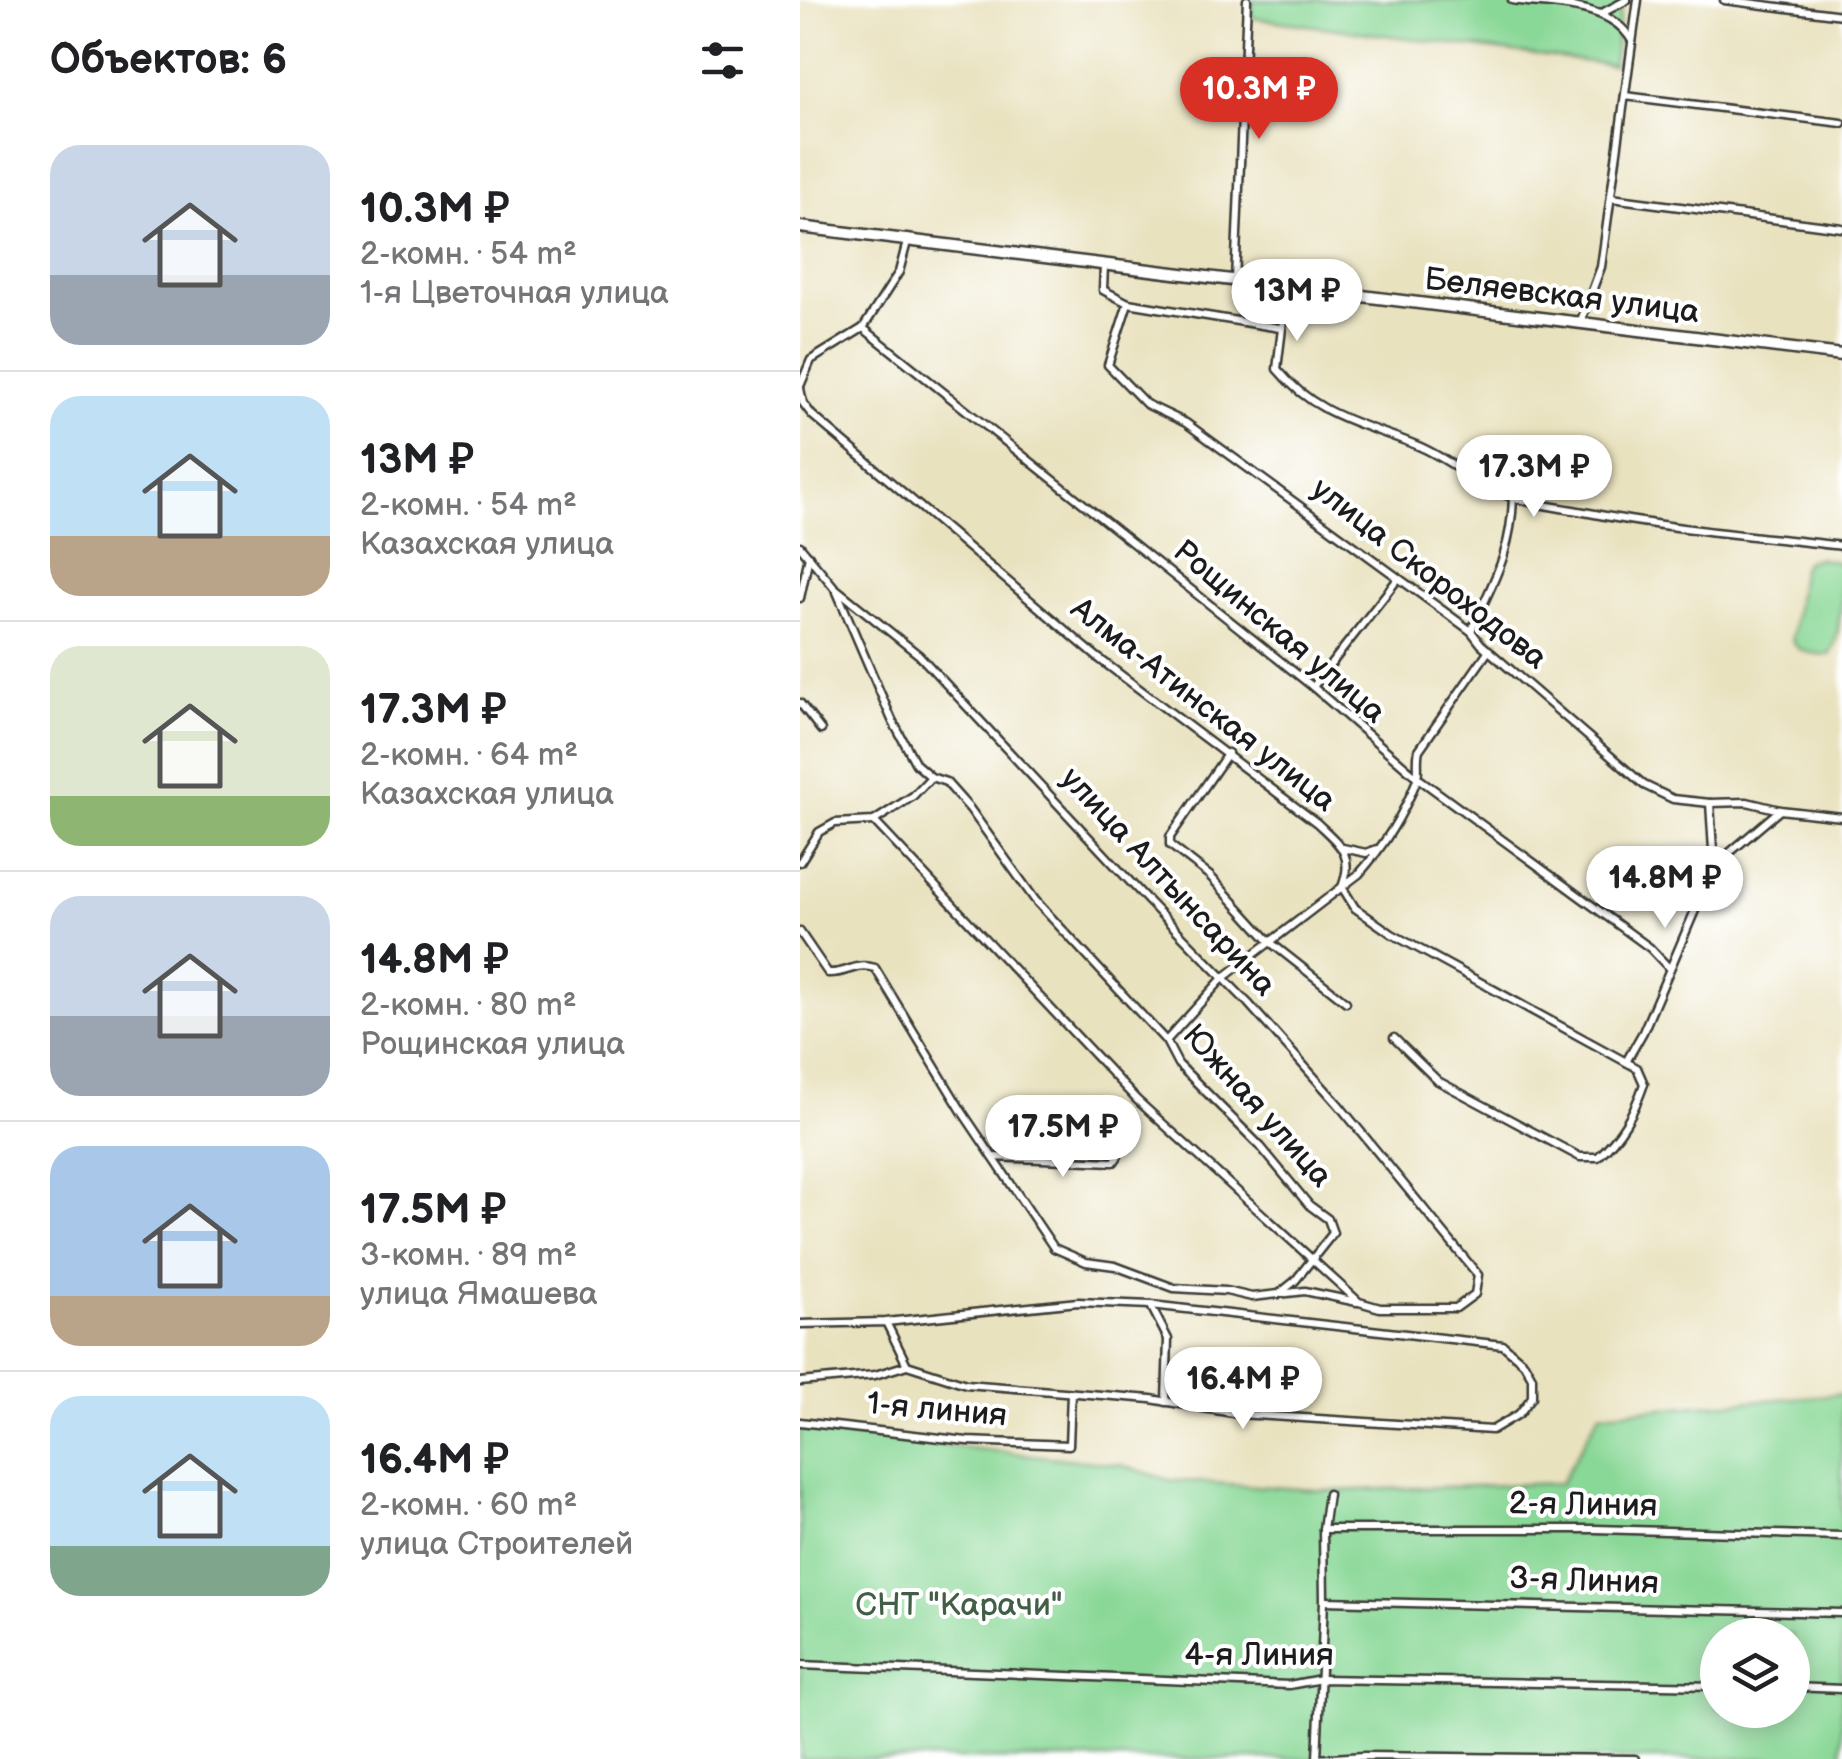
<!DOCTYPE html>
<html lang="ru">
<meta charset="utf-8">
<style>
:root{--surface:#fff;--page:#f2f2f2;--text:#202124;--muted:#757577;--line:#e0e0e0;--accent:#d93025}
body{margin:0;font-family:"Balsamiq Sans",sans-serif;background:var(--page);color:var(--text);height:100vh;display:flex;flex-direction:column;font-size:38px;white-space:nowrap}
*{box-sizing:border-box;margin:0}
p{font-size:32px;color:var(--muted)}
.icon{flex:none;width:55px;height:55px;fill:none;stroke:currentColor;stroke-width:2;stroke-linecap:round;stroke-linejoin:round}
.map{position:relative;flex:1;overflow:hidden}
.sheet{display:flex;flex-direction:column;background:var(--surface);width:800px}
.sheet>*{flex:none}
.fabs{position:absolute;left:900px;top:1618px;display:grid;gap:20px}
.fabs a{display:grid;place-items:center;width:110px;height:110px;border-radius:50%;background:var(--surface);box-shadow:0 5px 25px #0003;font-size:50px}
.price{position:absolute;translate:-50% -85px;padding:0 22px;border-radius:35px;background:#fff;color:#222;font-size:32px;line-height:65px;filter:drop-shadow(0 2px 5px #0008)}
.price::after{content:'';position:absolute;left:50%;top:60px;width:30px;height:22px;margin-left:-15px;background:inherit;clip-path:polygon(0 0,100% 0,50% 100%)}
.price.active{background:var(--accent);color:#fff}
ul{padding:0;list-style:none}
li{display:flex;align-items:center;gap:30px;height:250px;padding:0 50px}
li+li{border-top:2px solid var(--line)}
li span{display:grid;place-items:center;flex:none;width:280px;height:200px;border-radius:30px;color:#555}
li>.icon{margin-inline-start:auto}
span .icon{width:120px;height:120px;fill:#fffc;stroke-width:1}
li b{font-size:42px}
h2{display:flex;justify-content:space-between;align-items:center;height:120px;padding:0 50px;font-size:42px}
main{display:flex;flex:1;min-height:0}
.map>svg:first-child{display:block}
.green{fill:#8ad897;stroke:#537a5a;stroke-width:2.5;fill-rule:evenodd}
.lines{fill:none;stroke-linecap:round;stroke-linejoin:round}
.minor-casing{stroke:#3b3a34;stroke-width:11}
.primary-casing{stroke:#3b3a34;stroke-width:15}
.minor{stroke:#fff;stroke-width:6}
.primary{stroke:#fff;stroke-width:10}
.labels{text-anchor:middle;dominant-baseline:central;stroke-width:8;stroke-linejoin:round;paint-order:stroke}
.street-label{font-size:32px;fill:#1c1c1c;stroke:#fff}
.park-label{font-size:32px;fill:#425e47;stroke:#fff}
</style>
<main>
<section class="sheet">
<h2>Объектов: 6<svg class="icon" aria-label="filters" viewBox="0 0 24 24"><path d="M4 7h16M4 17h16"/><circle cx="9" cy="7" r="2"/><circle cx="15" cy="17" r="2"/></svg></h2>
<ul>
<li><span style="background:linear-gradient(#c9d6e8 65%,#9aa5b1 0)"><svg class="icon" aria-label="home" viewBox="0 0 24 24"><path d="M3 11l9-7 9 7M6 9v11h12V9"/></svg></span><div><b>10.3M ₽</b><p>2-комн. · 54 m²</p><p>1-я Цветочная улица</p></div></li>
<li><span style="background:linear-gradient(#bfe0f5 70%,#b9a48a 0)"><svg class="icon" aria-label="home" viewBox="0 0 24 24"><path d="M3 11l9-7 9 7M6 9v11h12V9"/></svg></span><div><b>13M ₽</b><p>2-комн. · 54 m²</p><p>Казахская улица</p></div></li>
<li><span style="background:linear-gradient(#dfe7d0 75%,#8fb573 0)"><svg class="icon" aria-label="home" viewBox="0 0 24 24"><path d="M3 11l9-7 9 7M6 9v11h12V9"/></svg></span><div><b>17.3M ₽</b><p>2-комн. · 64 m²</p><p>Казахская улица</p></div></li>
<li><span style="background:linear-gradient(#c9d6e8 60%,#9aa5b1 0)"><svg class="icon" aria-label="home" viewBox="0 0 24 24"><path d="M3 11l9-7 9 7M6 9v11h12V9"/></svg></span><div><b>14.8M ₽</b><p>2-комн. · 80 m²</p><p>Рощинская улица</p></div></li>
<li><span style="background:linear-gradient(#a9c7e8 75%,#b9a48a 0)"><svg class="icon" aria-label="home" viewBox="0 0 24 24"><path d="M3 11l9-7 9 7M6 9v11h12V9"/></svg></span><div><b>17.5M ₽</b><p>3-комн. · 89 m²</p><p>улица Ямашева</p></div></li>
<li><span style="background:linear-gradient(#bfe0f5 75%,#7fa58c 0)"><svg class="icon" aria-label="home" viewBox="0 0 24 24"><path d="M3 11l9-7 9 7M6 9v11h12V9"/></svg></span><div><b>16.4M ₽</b><p>2-комн. · 60 m²</p><p>улица Строителей</p></div></li>
</ul>
</section>
<div class="map">
<svg width="1042" height="1759" viewBox="0 0 1042 1759">
<rect width="100%" height="100%" fill="#fff"/>
<filter id="ink" filterUnits="userSpaceOnUse"><feTurbulence type="fractalNoise" baseFrequency=".01" numOctaves="2"/><feDisplacementMap in="SourceGraphic" scale="20" xChannelSelector="R" yChannelSelector="G"/><feConvolveMatrix kernelMatrix="1 2 1 2 8 2 1 2 1" color-interpolation-filters="sRGB"/></filter>
<filter id="wash" filterUnits="userSpaceOnUse"><feTurbulence type="fractalNoise" baseFrequency=".0048" numOctaves="4" result="noise"/><feDisplacementMap in="SourceGraphic" scale="40" xChannelSelector="R" yChannelSelector="G"/><feGaussianBlur stdDeviation="2.25" result="paint"/><feColorMatrix in="noise" values="0 0 0 0 0 0 0 0 0 0 0 0 0 0 0 0 0 1.4 0 .05"/><feComposite in="paint" operator="in"/></filter>
<g filter="url(#wash)">
<rect width="100%" height="100%" fill="#e9e2bf"/>
<!-- green -->
<g class="green">
<polygon points="452,0 822,0 813,65 452,18"/>
<path d="M1017 558 1042 563C1042 589 1042 637 1029 655 1013 653 998 655 992 639L1001 571 1005 562Z"/>
<path d="M1042 1394V1759H0V1429L321 1465 369 1480 530 1491 761 1483 800 1413ZM918 1635H992V1710H918Z"/>
</g>
</g>
<g filter="url(#ink)">
<g class="lines">
<defs>
<g id="minor">
<path d="M712 0C752 6 810 2 832 41"/>
<polyline points="924,0 1042,15"/>
<polyline points="802,13 827,0"/>
<polyline points="825,96 1042,123"/>
<polyline points="811,198 1042,228"/>
<polyline points="304,265 303,290 328,303 308,365 346,404 386,423 671,631 681,644 844,785 873,799 910,803 947,802 980,810 1042,817"/>
<polyline points="435,281 447,0"/>
<path d="M487 288 477 369C516 416 561 423 616 445 649 458 675 484 709 496 732 505 759 507 784 512 869 529 956 536 1042 546"/>
<polyline points="328,303 480,328"/>
<polyline points="780,323 801,267 838,0"/>
<polyline points="63,328 513,687 618,778 850,948 869,968"/>
<polyline points="0,386 11,360 63,328 99,272 107,242"/>
<path d="M0 388 3 403 12 415 297 657 517 823C539 844 555 854 542 887L555 908 592 934 837 1068 844 1084C834 1113 821 1136 798 1157H780L638 1081 594 1038"/>
<polyline points="0,546 34,587 119,655 349,902 448,1003 538,1104 678,1275 675,1294 656,1308 580,1308 559,1302 337,1100 74,821"/>
<polyline points="37,592 92,720 116,764 131,777 146,782 170,809 235,900 366,1041 378,1064 461,1147 509,1205 528,1219 533,1233 495,1281 480,1293"/>
<polyline points="0,598 9,556"/>
<path d="M671 631C693 581 711 555 713 498"/>
<polyline points="513,687 597,580"/>
<polyline points="0,703 21,730"/>
<polyline points="428,753 370,837 370,845 410,876 470,942 546,1002"/>
<polyline points="543,848 566,853 577,849"/>
<polyline points="0,862 19,832 35,823 74,821 113,796 131,777"/>
<polyline points="915,865 980,810"/>
<path d="M0 932 28 973C48 974 54 962 75 968L163 1113 254 1248 286 1262 315 1266 374 1288 426 1291 452 1297 505 1291 557 1302"/>
<path d="M366 1041 423 978 559 874C582 848 603 815 616 782 620 773 616 761 619 750L689 650"/>
<polyline points="826,1062 843,1032 914,866 910,803"/>
<polyline points="193,1157 314,1162 318,1156"/>
<polyline points="351,1306 368,1339 366,1402"/>
<polyline points="0,1324 86,1322 278,1302 351,1305 703,1345 724,1363 732,1377 732,1397 719,1414 692,1430 439,1414 351,1399 166,1384 107,1365 86,1322"/>
<polyline points="0,1382 75,1375 107,1365"/>
<polyline points="0,1422 167,1441 269,1445 271,1393"/>
<polyline points="523,1529 795,1529 1042,1536"/>
<polyline points="524,1601 1042,1613"/>
<polyline points="0,1665 489,1685 521,1679 918,1686"/>
<polyline points="992,1687 1042,1689"/>
<polyline points="517,1759 564,1756 835,1759"/>
<polyline points="517,1759 524,1601 523,1529 528,1494"/>
</g>
<polyline id="primary" points="0,227 1042,355"/>
</defs>
<!-- minor casing -->
<use href="#minor" class="minor-casing"/>
<!-- primary casing -->
<use href="#primary" class="primary-casing"/>
<!-- minor -->
<use href="#minor" class="minor"/>
<!-- primary -->
<use href="#primary" class="primary"/>
</g>
</g>
<g class="labels">
<!-- street labels -->
<g class="street-label">
<text transform="translate(762 296) rotate(7)">Беляевская улица</text>
<text transform="translate(629 574) rotate(38)">улица Скороходова</text>
<text transform="translate(479 632) rotate(40)">Рощинская улица</text>
<text transform="translate(403 705) rotate(38)">Алма-Атинская улица</text>
<text transform="translate(368 882) rotate(47)">улица Алтынсарина</text>
<text transform="translate(457 1106) rotate(48)">Южная улица</text>
<text transform="translate(137 1410) rotate(5)">1-я линия</text>
<text transform="translate(783 1505) rotate(1)">2-я Линия</text>
<text transform="translate(784 1581) rotate(2)">3-я Линия</text>
<text x="459" y="1655">4-я Линия</text>
</g>
<!-- park labels -->
<g class="park-label">
<text x="159" y="1605">СНТ "Карачи"</text>
</g>
</g>
</svg>
<div class="fabs">
<a><svg class="icon" aria-label="layers" viewBox="0 0 24 24"><path d="M12 4l9 5-9 5-9-5zM3 14l9 5 9-5"/></svg></a>
</div>
<b class="price active" style="left:459px;top:142px">10.3M ₽</b>
<b class="price" style="left:497px;top:344px">13M ₽</b>
<b class="price" style="left:734px;top:520px">17.3M ₽</b>
<b class="price" style="left:865px;top:931px">14.8M ₽</b>
<b class="price" style="left:263px;top:1180px">17.5M ₽</b>
<b class="price" style="left:443px;top:1432px">16.4M ₽</b>
</div>
</main>
